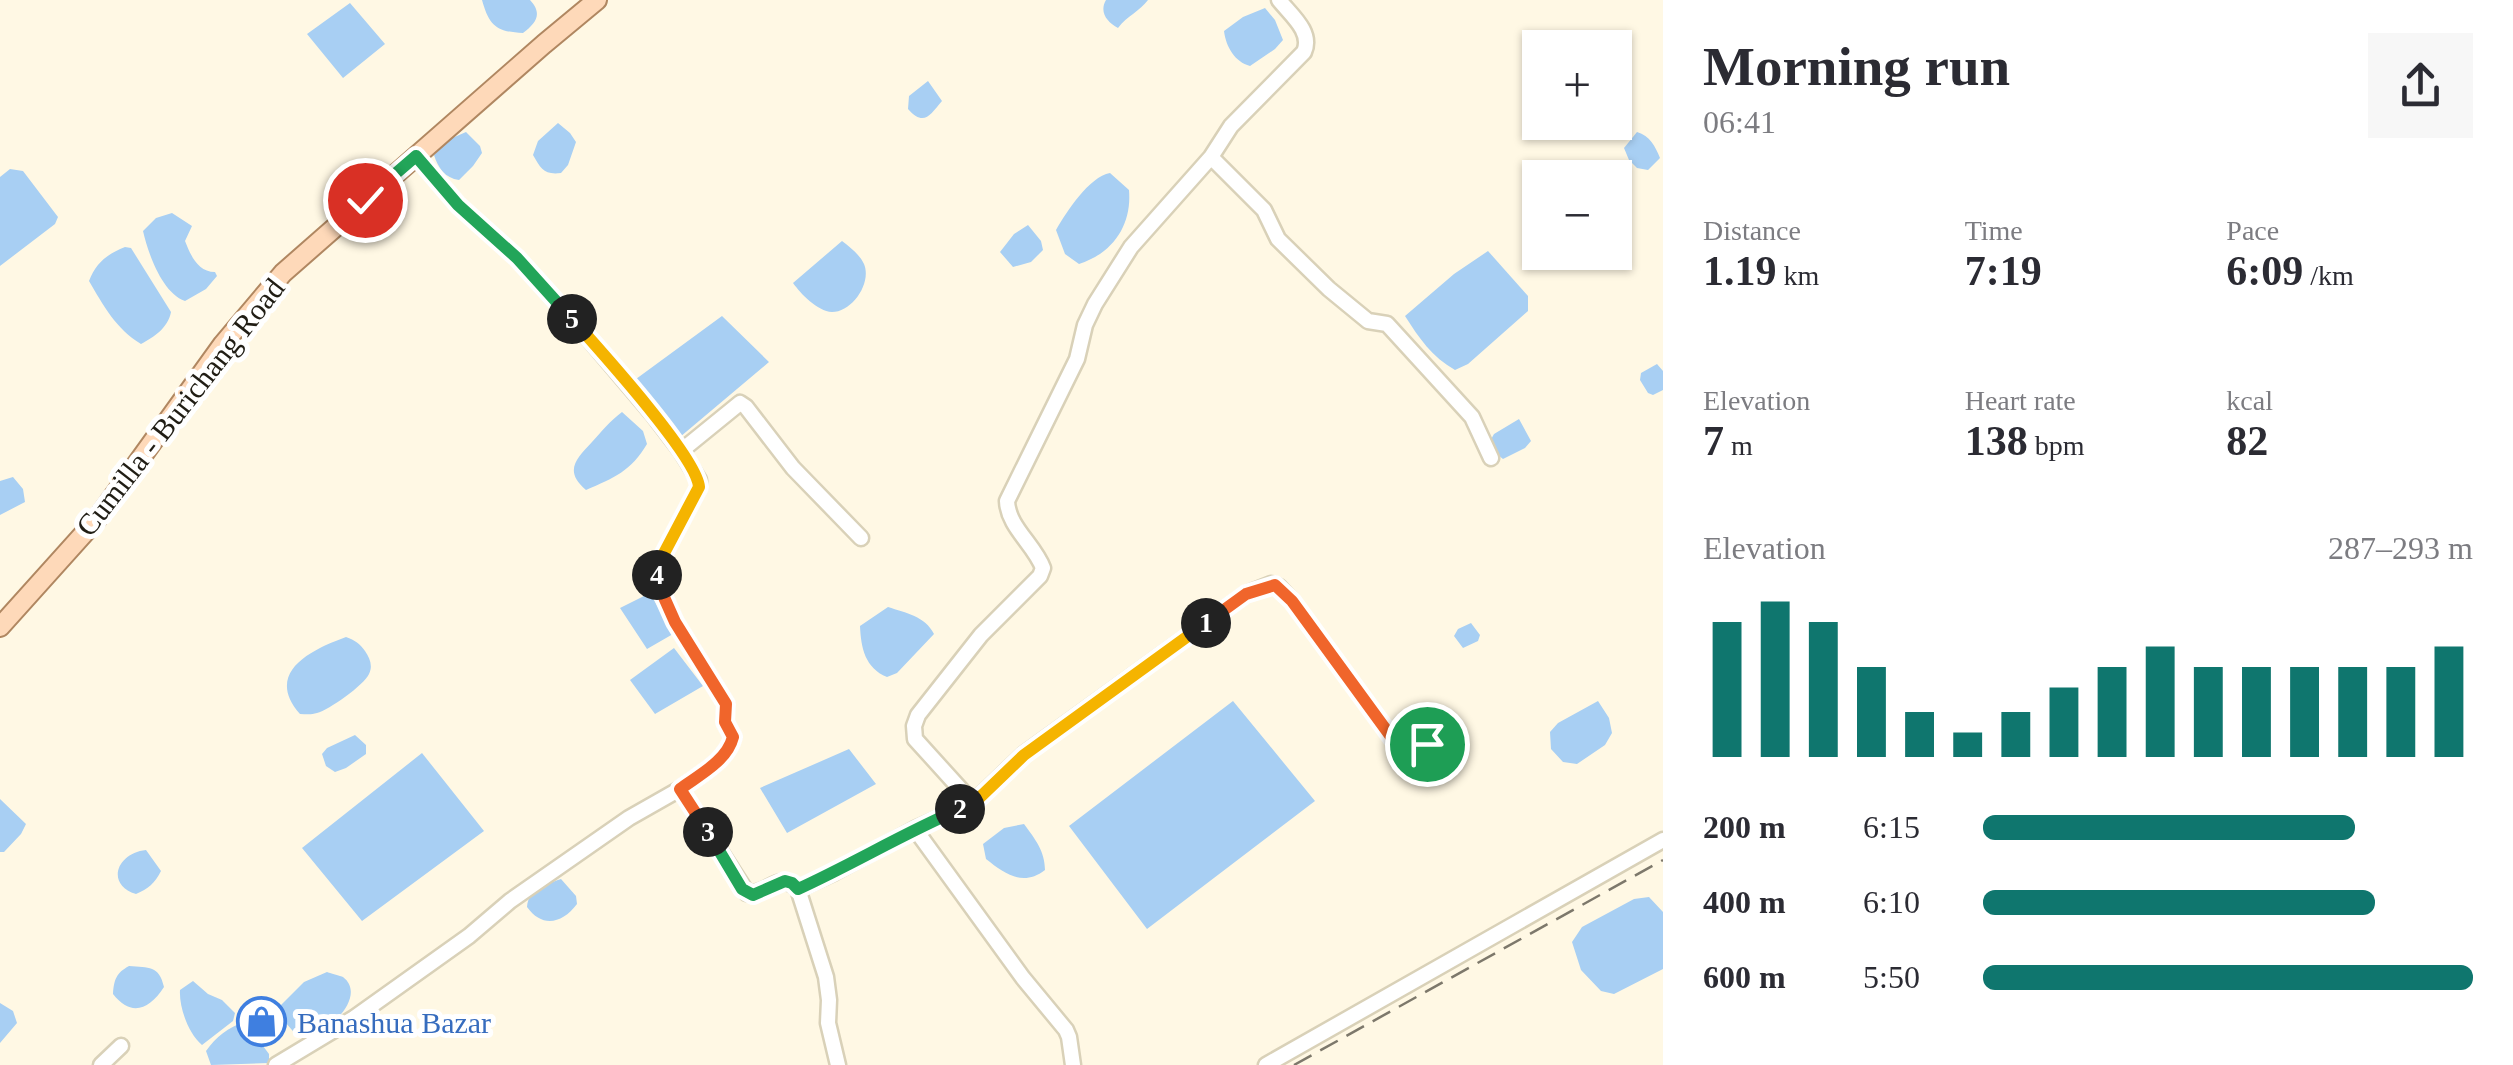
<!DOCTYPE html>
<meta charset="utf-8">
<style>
:root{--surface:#fff;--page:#f7f7f7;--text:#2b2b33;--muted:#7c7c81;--accent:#0f766e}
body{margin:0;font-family:"Times New Roman",serif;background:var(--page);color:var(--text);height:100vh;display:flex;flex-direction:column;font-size:38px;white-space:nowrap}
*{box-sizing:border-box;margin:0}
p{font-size:32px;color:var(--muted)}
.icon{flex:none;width:55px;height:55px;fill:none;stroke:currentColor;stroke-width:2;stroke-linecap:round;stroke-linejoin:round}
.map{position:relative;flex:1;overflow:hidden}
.details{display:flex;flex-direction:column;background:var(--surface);width:850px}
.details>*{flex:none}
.tools{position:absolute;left:1522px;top:30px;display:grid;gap:20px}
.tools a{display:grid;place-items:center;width:110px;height:110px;border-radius:0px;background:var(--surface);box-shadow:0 2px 8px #0004;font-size:50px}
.pin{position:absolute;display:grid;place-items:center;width:85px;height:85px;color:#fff;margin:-42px;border:5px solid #fff;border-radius:50%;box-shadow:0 2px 10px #0007}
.km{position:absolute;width:50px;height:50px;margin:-25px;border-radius:50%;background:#222;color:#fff;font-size:28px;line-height:50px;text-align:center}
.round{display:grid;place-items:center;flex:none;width:105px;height:105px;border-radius:0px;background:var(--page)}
.headline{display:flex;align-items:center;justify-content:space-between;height:170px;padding:0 40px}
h1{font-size:55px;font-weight:700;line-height:75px}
.stats{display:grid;grid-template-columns:repeat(3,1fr);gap:15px;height:170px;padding:10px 40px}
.stats div{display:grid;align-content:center}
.stats b{font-size:42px;font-weight:700}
.stats small{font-size:28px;font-weight:400}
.stats p{font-size:28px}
.chart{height:280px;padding:20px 40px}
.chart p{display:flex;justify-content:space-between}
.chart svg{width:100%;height:180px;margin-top:10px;stroke:var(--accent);stroke-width:6}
ul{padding:0 40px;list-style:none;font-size:32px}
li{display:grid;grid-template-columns:160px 120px 1fr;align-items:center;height:75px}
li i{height:25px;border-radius:12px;background:var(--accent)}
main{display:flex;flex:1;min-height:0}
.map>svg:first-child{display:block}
.water{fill:#a8cff3}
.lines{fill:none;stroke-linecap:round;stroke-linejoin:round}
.minor-casing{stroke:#d9d1b8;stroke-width:19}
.major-casing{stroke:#b08761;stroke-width:22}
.minor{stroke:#fff;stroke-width:14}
.major{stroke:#fed9b9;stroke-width:18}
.rail{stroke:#7d786b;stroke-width:2.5;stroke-dasharray:20 10;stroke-linecap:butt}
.split-1-casing{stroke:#fff;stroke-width:20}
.split-2-casing{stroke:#fff;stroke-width:20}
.split-3-casing{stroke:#fff;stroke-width:20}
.split-4-casing{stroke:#fff;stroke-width:20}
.split-5-casing{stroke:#fff;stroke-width:20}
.split-6-casing{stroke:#fff;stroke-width:20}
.split-1{stroke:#f0652b;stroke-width:12}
.split-2{stroke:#f5b400;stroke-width:12}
.split-3{stroke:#22a559;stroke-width:12}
.split-4{stroke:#f0652b;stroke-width:12}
.split-5{stroke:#f5b400;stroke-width:12}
.split-6{stroke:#22a559;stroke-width:12}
.labels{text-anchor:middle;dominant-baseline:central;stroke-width:10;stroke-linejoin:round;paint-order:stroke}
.street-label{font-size:30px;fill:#201d14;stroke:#fff}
.shop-label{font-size:30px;fill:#366cbe;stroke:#fff;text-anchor:start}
</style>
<main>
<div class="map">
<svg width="1663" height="1065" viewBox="0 0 1663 1065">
<rect width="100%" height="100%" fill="#fff8e4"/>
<!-- water -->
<path class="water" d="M482,0H530C543,14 536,23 523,33C496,32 489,25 482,0Z
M1106,0H1148C1140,11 1127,16 1118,28C1107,22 1099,12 1106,0Z
M350,3L385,44L343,78L307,34Z
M1265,8L1275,20L1283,40L1275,49L1250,66C1235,62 1226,47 1224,31L1243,17Z
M928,81L942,101C930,115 924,127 908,109L909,96Z
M558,123L570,133L576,142L568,165L561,173C544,175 541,169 533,155L538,141Z
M466,132L480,146L482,153L473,166L459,180C445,178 438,168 434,155L450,139Z
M1637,132C1650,136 1655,146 1660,158L1648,170L1637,168L1629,160L1624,148Z
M10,169L23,171L58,217L55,224L0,266V177Z
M1110,173L1129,190C1132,225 1113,253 1079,264L1065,254L1056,230C1067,211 1089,177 1110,173Z
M172,213L192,226L185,241C191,256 198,272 215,272L217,276L206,289L185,301C162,293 148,253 143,231L156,218Z
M1028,225L1041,241L1043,250L1031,262L1013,267L1000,252L1014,234Z
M842,241C850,247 860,255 864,264C872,283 852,312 832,312C817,311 801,294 793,283Z
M125,247L131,248L171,312C168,328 154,337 141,344C116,329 103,305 89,281C96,263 107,254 125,247Z
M1488,251L1528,296V311L1468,364L1455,370C1432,357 1419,338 1405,316L1454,274Z
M722,316L769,362L680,437L636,379Z
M1657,364L1663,371V390L1653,395L1648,393L1640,380L1641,373Z
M622,412L643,431L647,444C631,471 614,478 586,490C563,471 577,458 592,442C602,431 610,421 622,412Z
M1519,419L1531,441L1525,448L1503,459L1493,451L1489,443L1494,434Z
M13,477L23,489L25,502L0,515V481Z
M650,593L673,634L647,649L620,608Z
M888,607C906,613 925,616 934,634L897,673L887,677C865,668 861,648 860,626Z
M1471,623L1480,635L1478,641L1463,648L1454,636L1458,629Z
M346,637C355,640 360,644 365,651C370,658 373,666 369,674C364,685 329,710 317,713C311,715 306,714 300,714C264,673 310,650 346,637Z
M674,648L703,686L655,714L630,680Z
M1233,701L1315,801L1147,929L1069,826Z
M1598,701L1609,718L1612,733L1605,745L1577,764L1563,762L1551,749L1550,732L1558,723Z
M355,735L366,745V754L346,768L335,772L326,766L322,754L327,748Z
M849,749L876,784L787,833L760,788Z
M422,753L484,831L362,921L302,848Z
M0,799L26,824L21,834L4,852H0Z
M1024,824C1035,839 1045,851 1045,870C1023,887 1005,874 986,859L983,844L1004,828Z
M146,850L161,871C155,883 148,889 136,894C105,884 117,853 146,850Z
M561,879L576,896L577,904C562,924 542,928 527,907C529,888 544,885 561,879Z
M1649,897L1663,912V969L1614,994L1601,991L1581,970L1572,942L1582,927L1634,899Z
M129,966C149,968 159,965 164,987C149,1010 131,1017 113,994C114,980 116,973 129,966Z
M327,972C329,973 341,976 343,977C369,997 324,1039 299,1038L285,1022L279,1007L304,982Z
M193,981L208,994L222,1000L235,1013L233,1021L202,1045C188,1033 179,1007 180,990Z
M0,1003L13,1011L17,1023L0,1043Z
M245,1022L269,1054V1063L211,1065L206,1051C216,1037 228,1027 245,1022Z"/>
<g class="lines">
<defs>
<path id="minor" d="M416,156L458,205L517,258L591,341L652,413L681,451L699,480V487L661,559L657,574L659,586L675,622L726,704L725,722L733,737C727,761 699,775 680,789
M1211,157L1264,210L1278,239L1329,289L1368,321L1387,324L1472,417L1491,458
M681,451L740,403L746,407L793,468L861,538
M973,803L915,739L914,726L918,715L981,635L1040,576L1043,568C1034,544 1008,527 1007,501L1077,359L1085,325L1095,304L1131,247L1211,157L1231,126L1304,52C1313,32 1291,15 1279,0
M915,829L1023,978L1066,1030L1069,1037L1073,1065
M798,889L835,872L915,829L973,803L1023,755L1246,594L1271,584L1279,587L1292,601L1392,738L1398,742L1427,744
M101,1065L121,1046
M276,1065L354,1018L469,936L510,901L629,818L680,789L747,893C768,896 778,870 798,889L826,977L829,1000L828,1023L838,1065
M1266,1065L1663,840"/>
<path id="major" d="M0,627L97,519L223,344L283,273L544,44L597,0"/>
</defs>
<!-- minor casing -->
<use href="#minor" class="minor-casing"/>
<!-- major casing -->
<use href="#major" class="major-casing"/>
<!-- minor -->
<use href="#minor" class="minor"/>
<!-- major -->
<use href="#major" class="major"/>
<!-- rail -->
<path class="rail" d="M1294,1065L1663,860"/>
</g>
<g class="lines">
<defs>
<path id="split-1" d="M1206,623L1246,594L1275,585L1292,601L1392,738L1398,742L1427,744"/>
<path id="split-2" d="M960,809L973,804L1024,755L1206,623"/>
<path id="split-3" d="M708,832L742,889L753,895L785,881L792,883L798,889C853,864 904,833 960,809"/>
<path id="split-4" d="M657,575L659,586L675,622L726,704L725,722L733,737C727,761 699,775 680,789L708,832"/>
<path id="split-5" d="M572,319C597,347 697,457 699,487L661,559L657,575"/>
<path id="split-6" d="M365,200L416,156L458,205L517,258L572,319"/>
</defs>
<!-- split-1 casing -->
<use href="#split-1" class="split-1-casing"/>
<!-- split-2 casing -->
<use href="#split-2" class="split-2-casing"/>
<!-- split-3 casing -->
<use href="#split-3" class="split-3-casing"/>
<!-- split-4 casing -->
<use href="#split-4" class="split-4-casing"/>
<!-- split-5 casing -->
<use href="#split-5" class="split-5-casing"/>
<!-- split-6 casing -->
<use href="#split-6" class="split-6-casing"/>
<!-- split-1 -->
<use href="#split-1" class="split-1"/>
<!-- split-2 -->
<use href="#split-2" class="split-2"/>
<!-- split-3 -->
<use href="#split-3" class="split-3"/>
<!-- split-4 -->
<use href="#split-4" class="split-4"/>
<!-- split-5 -->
<use href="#split-5" class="split-5"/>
<!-- split-6 -->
<use href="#split-6" class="split-6"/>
</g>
<!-- icons -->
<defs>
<symbol id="shop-ring" viewBox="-11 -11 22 22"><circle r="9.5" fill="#fff" stroke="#3f7fe0" stroke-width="1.5"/><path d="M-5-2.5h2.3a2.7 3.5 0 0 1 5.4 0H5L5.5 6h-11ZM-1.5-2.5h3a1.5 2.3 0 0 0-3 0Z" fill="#3f7fe0"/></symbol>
</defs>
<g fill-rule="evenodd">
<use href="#shop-ring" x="234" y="994" width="55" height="55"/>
</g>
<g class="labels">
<!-- street labels -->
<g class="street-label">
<text transform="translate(180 407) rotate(-52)">Cumilla - Burichang Road</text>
</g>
<!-- shop labels -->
<g class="shop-label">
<text x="297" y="1022">Banashua Bazar</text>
</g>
</g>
</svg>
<div class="tools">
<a>+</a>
<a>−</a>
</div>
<div class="pin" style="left:1427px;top:744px;background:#1e9e55"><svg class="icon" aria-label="arrive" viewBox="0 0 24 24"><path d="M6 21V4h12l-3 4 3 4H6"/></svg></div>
<div class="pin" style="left:365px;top:200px;background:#d93025"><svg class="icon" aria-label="check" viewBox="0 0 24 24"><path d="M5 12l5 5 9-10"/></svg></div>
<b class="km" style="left:1206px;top:623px">1</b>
<b class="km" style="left:960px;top:809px">2</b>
<b class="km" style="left:708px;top:832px">3</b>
<b class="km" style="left:657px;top:575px">4</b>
<b class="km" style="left:572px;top:319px">5</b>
</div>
<section class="details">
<div class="headline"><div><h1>Morning run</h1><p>06:41</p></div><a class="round"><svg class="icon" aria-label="share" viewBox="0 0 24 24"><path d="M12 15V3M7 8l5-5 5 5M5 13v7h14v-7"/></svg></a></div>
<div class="stats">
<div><p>Distance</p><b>1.19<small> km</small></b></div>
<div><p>Time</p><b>7:19</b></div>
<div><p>Pace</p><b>6:09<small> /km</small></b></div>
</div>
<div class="stats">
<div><p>Elevation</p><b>7<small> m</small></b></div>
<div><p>Heart rate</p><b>138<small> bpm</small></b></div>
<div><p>kcal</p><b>82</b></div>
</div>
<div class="chart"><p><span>Elevation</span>287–293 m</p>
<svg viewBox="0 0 160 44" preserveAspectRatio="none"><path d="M5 44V11M15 44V6M25 44V11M35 44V22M45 44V33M55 44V38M65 44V33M75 44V27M85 44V22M95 44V17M105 44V22M115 44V22M125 44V22M135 44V22M145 44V22M155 44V17"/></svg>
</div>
<ul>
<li><b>200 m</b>6:15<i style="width:76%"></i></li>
<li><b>400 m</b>6:10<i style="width:80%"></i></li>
<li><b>600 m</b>5:50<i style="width:100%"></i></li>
</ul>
</section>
</main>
